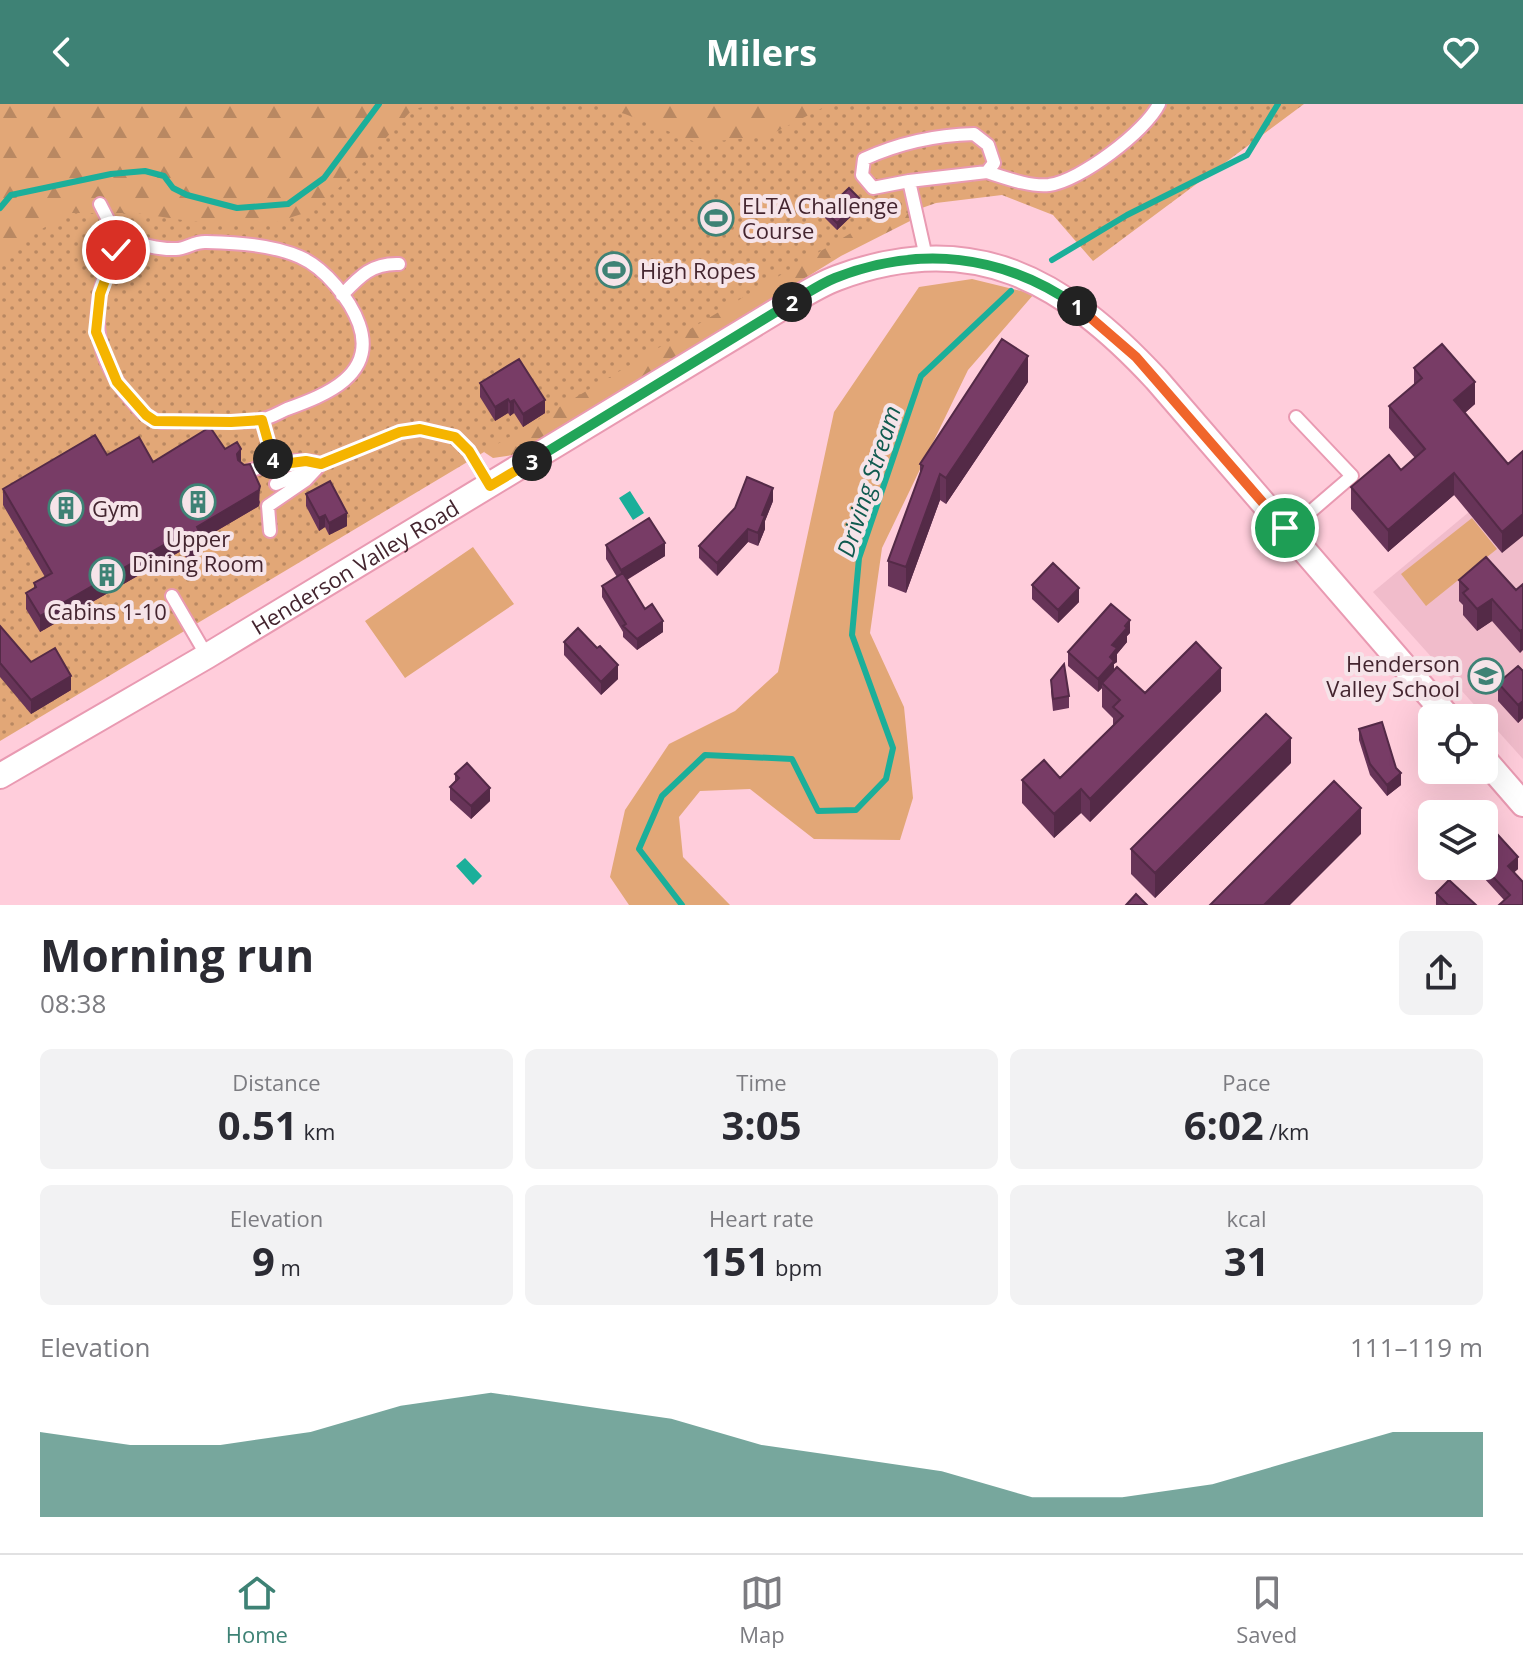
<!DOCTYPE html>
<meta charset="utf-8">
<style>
:root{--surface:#fff;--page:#f2f2f3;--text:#2b2b33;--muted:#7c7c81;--line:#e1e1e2;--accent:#3e8275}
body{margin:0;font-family:"Open Sans",sans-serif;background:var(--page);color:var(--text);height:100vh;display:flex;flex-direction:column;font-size:30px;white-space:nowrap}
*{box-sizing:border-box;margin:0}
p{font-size:26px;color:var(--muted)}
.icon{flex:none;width:44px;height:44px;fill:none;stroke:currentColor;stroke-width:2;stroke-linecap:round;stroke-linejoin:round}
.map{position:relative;height:801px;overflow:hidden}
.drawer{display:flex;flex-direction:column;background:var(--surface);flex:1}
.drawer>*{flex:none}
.tools{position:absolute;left:1418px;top:600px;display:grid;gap:16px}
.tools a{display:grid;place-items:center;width:80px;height:80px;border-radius:12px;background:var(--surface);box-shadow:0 8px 32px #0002;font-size:40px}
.pin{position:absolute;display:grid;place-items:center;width:68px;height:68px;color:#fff;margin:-34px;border:4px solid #fff;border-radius:50%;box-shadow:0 2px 8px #0007}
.km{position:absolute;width:40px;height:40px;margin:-20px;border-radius:50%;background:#222;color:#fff;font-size:22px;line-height:40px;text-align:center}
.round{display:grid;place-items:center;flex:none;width:84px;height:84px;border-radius:12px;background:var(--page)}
.headline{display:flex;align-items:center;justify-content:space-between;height:136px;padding:0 40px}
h1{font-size:44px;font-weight:700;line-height:60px}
.stats{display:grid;grid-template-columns:repeat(3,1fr);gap:12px;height:136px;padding:8px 40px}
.stats div{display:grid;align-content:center;border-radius:12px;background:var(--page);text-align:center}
.stats b{font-size:40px;font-weight:700}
.stats small{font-size:22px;font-weight:400}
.stats p{font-size:22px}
.chart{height:224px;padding:16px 40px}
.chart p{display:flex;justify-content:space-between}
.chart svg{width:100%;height:144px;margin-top:8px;fill:var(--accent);opacity:.7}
header{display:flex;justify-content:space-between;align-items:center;height:104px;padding:0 40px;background:var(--accent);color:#fff;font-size:36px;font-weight:700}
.menu{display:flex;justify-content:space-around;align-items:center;height:112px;border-top:2px solid var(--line);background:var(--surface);font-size:22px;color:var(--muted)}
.menu a{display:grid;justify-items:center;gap:4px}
.menu .current{color:var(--accent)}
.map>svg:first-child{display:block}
.built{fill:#f1bccb}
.grass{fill:#e2a777}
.forest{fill:url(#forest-firs)}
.park{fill:url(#park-dots)}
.water{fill:#1baf9a}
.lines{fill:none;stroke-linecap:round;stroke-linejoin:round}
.stream{stroke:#1baf9a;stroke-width:6}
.lane-casing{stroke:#e99ab2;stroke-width:16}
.street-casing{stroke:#e99ab2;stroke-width:28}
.lane{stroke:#fff;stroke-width:12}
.street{stroke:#fff;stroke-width:24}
.wall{fill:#673458}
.shaded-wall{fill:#542a47}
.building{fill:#783c66;stroke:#542a47;stroke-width:2}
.split-1-casing{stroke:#fff;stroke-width:16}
.split-2-casing{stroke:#fff;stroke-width:16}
.split-3-casing{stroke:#fff;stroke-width:16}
.split-4-casing{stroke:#fff;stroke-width:16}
.split-5-casing{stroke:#fff;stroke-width:16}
.split-1{stroke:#f0652b;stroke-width:10}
.split-2{stroke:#22a559;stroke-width:10}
.split-3{stroke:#22a559;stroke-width:10}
.split-4{stroke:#f5b400;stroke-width:10}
.split-5{stroke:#f5b400;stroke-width:10}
.labels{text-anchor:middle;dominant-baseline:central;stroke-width:8;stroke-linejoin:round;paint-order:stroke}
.poi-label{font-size:22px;fill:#44252f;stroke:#f6e4e9;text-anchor:start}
.street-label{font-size:22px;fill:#44252f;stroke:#f6e4e9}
.water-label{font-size:24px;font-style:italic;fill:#105a4f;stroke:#f6e4e9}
</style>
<header><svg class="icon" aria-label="back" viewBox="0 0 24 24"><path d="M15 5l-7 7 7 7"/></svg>Milers<svg class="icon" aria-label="heart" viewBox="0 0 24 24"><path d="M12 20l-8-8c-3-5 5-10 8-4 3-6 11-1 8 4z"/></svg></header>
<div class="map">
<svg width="1523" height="801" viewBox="0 0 1523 801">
<defs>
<pattern id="forest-firs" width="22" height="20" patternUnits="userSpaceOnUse" patternTransform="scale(2)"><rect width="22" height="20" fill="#e2a777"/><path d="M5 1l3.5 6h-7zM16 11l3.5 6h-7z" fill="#b98862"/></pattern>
<pattern id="park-dots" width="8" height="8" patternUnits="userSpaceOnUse" patternTransform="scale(2)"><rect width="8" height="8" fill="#e2a777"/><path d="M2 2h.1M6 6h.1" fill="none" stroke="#b98862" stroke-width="1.8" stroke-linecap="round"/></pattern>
</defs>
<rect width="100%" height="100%" fill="#ffcddb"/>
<!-- built -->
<path class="built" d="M1523,363V655L1373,488Z"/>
<!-- grass -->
<path class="grass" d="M972,175L1034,190L968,266L882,444L870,529L904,603L913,694L900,736L814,735L750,685L700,687L679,713L683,753L730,801H629L610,773L625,706L669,640L735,607L778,568L834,308L919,183Z
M1472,414L1497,445L1426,502L1401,470Z
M473,443L514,500L405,574L365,517Z"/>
<!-- forest -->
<path class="forest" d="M0,0H929L0,287Z
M908,104L912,116L841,152L520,350L493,354L484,348L582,232Z"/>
<!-- park -->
<path class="park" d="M440,0H590L625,10L698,39L768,32L830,0H1304L1093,157L1053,111L1002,91L936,99L851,129L0,637V164L20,138L69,109H136L189,117L261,123L314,106L343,80L413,5Z"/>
<!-- water -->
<path class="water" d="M630,387L644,409L633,416L619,394Z
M465,754L482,772L473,781L456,762Z"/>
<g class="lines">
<!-- stream -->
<path class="stream" d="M0,104L11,91L111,70L145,67L164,72L173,84L187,91L237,104L288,100L324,74L379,0
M1052,156L1127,111L1247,51L1278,0
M682,801L639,745L662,692L705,651L792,655L818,707L856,706L886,675L893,644L852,531L859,454L921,272L1011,187"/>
<defs>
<path id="lane" d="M987,68C1006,74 1030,83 1049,81C1080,77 1146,27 1159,0
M909,77L987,68L994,59L988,41L974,30C935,31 899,39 864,55L862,71L873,84L909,77L926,153
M100,100L118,135
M123,134C140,140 158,146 176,145C186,145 193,138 205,138C235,139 271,140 300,153C325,164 350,195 359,220C377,271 326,291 287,305C278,309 269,315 259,316C227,321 194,315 162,318C145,315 135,301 125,288C97,253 91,213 105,171C110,159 115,150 117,137Z
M342,191C360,172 372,159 399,160
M262,316L275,361
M246,368C267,360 301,352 321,360
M276,380L308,367
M270,427L268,402L306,376L321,360L400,328L420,325L455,333L469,347L490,382
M1288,427L1352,372L1296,313
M172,492L207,552"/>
<g id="street">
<path d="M1484,655L1523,700"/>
<path id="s1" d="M0,672L207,552L783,203C800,193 818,181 837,174C972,123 1064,176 1156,275L1449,614"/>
</g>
</defs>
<!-- lane casing -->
<use href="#lane" class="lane-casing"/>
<!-- street casing -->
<use href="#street" class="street-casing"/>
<!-- lane -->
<use href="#lane" class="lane"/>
<!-- street -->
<use href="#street" class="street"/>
</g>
<!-- wall -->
<path class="wall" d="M861,103L837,126L825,114V107Z
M1414,264L1475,300L1465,309L1508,360L1502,449L1454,391L1388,448L1351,405V383L1401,366L1415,354L1389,324V302L1414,281Z
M1028,278L946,400L940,396L906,489L888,482V457L920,370V360Z
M480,279L545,309L523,323L514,309L510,312L508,309L495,317L480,293Z
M225,345L241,358L260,398L259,402L201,436V447L188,456L181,447L40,528L26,505V489L34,485V479L45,473L3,401V385L107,351L153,358Z
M306,390L347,422L329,431L325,423L319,427L306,402Z
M773,397L765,417V425L758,442L748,438L717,472L699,454V442Z
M606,441L665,452L627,476L645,505L663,528L637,546L623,533V528L602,493V482L617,473L606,455Z
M1459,476L1516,486L1523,480L1520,549L1492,517L1477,527L1463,511V501L1459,497Z
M1032,481L1079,498L1058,519L1032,495Z
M0,522L31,558L71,586L31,610L0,573Z
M1130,529L1127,532V538L1117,550V558L1114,560V566L1145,589L1221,587L1090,718L1081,709L1054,734L1022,699V676L1060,674L1113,621V614L1102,603V584L1098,588L1068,562V548Z
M564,538L618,575L601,591L564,551Z
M1523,567V614L1518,619L1498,597V579Z
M1051,576L1069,592V604L1053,607L1051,587Z
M1359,625L1401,681L1387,692L1370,671L1359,636Z
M1291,659L1155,794L1131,770V745Z
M455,670L490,697L471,715L450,696V683L455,677Z
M1473,762L1518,765L1514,768L1523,778L1504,796Z
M1436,789L1476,801H1436Z"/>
<!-- shaded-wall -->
<path class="shaded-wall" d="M861,96V103L837,126V119Z
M1028,252V278L946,400V374Z
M1475,278V300L1454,318V296Z
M508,295V309L495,317V303Z
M514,296V309L510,312V298Z
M545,296V309L523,323V310Z
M241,345V361L237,366V350Z
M1454,369V391L1388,448V426Z
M940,370V396L906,489V463Z
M260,382L259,402L201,436V447L188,456V440L197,423Z
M773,384V397L765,417V425L758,442V429L762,411Z
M347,409V422L329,431V419Z
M1523,410V432L1502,449V428Z
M325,411V423L319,427V414Z
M748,425V438L717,472V459Z
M181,431V447L40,528V512Z
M665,439V452L621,479V466Z
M1079,484V498L1058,519V506Z
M1492,495V517L1477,527V505Z
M1130,516V529L1127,532V538L1117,550V558L1114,560V570L1102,579V584L1098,588V575L1110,553L1112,541Z
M663,517V528L637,546V535Z
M1523,525V546L1520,549V527Z
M618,561V575L601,591V578Z
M1221,564V587L1090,718V695Z
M71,572V586L31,610V596Z
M1523,597V614L1518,619V601Z
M1291,634V659L1155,794V769Z
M1401,669V681L1387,692V681Z
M490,684V697L471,715V702Z
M1081,685V709L1054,734V710Z
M1361,704V730L1290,801H1264Z
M1518,753V765L1508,774V762Z"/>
<!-- building -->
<path class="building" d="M849,84L861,96L837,119L825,107Z
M1002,235L1028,252L946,374L940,370L906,463L888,457L923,362L920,360Z
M1442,240L1475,278L1454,296L1508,360L1523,347V410L1502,428L1454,369L1388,426L1351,383L1389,351L1401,366L1425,345L1389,302L1422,274L1414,264Z
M519,255L545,296L523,310L514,296L510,298L508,295L495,303L480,279Z
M210,323L225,345L237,338L241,345L237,350L238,356L244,361L250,360L260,382L259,386L197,423L201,431L188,440L181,431L40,512L26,489L36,483L34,479L52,469L3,385L95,331L107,351L139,333L153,358Z
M747,373L773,384L762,411L765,412L758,429L748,425L717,459L699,442L735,404Z
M330,377L347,409L329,419L325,411L319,414L306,390Z
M649,414L665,439L621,466L606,441Z
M1486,453L1516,486L1523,480V525L1520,527L1492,495L1477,505L1463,489L1468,485L1459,476Z
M1053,459L1079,484L1058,506L1032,481Z
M623,469L645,505L652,500L663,517L637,535L623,522L626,520L602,482Z
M1111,500L1130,516L1125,522L1127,524L1112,541L1117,544L1110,553L1114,557L1098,575L1068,548Z
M0,522L31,558L55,544L71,572L31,596L0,559Z
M578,524L597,544L600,542L618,561L601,578L564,538Z
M1196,538L1221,564L1090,695L1081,685L1054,710L1022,676L1044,656L1060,674L1123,612L1113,603L1120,596L1102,579L1117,563L1145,589Z
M1064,560L1069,592L1053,595L1051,576Z
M1518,562L1523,567V597L1518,601L1498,579Z
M1266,610L1291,634L1155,769L1131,745Z
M1382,618L1396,664L1401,669L1387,681L1370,660L1359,625Z
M467,659L490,684L471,702L450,683L459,674L455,670Z
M1334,677L1361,704L1264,801H1210Z
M1498,731L1518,753L1508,762L1523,778V801H1499L1510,791L1483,762H1484V743Z
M1449,776L1476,801H1448L1436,789Z
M1136,790L1147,801H1126Z"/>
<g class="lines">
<defs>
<path id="split-1" d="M1077,202L1136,253L1285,424"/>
<path id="split-2" d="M792,198C806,190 820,180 835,174C919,141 1003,150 1077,202"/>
<path id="split-3" d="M532,357L792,198"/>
<path id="split-4" d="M273,355L275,361L306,357L321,360L400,328L420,325L455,333L469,347L490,382L532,357"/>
<path id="split-5" d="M116,146L100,190L96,228L117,278L146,311L155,317L231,318L262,316L273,355"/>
</defs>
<!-- split-1 casing -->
<use href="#split-1" class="split-1-casing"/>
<!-- split-2 casing -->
<use href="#split-2" class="split-2-casing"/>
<!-- split-3 casing -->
<use href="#split-3" class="split-3-casing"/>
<!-- split-4 casing -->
<use href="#split-4" class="split-4-casing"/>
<!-- split-5 casing -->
<use href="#split-5" class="split-5-casing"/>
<!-- split-1 -->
<use href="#split-1" class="split-1"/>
<!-- split-2 -->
<use href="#split-2" class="split-2"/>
<!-- split-3 -->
<use href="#split-3" class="split-3"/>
<!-- split-4 -->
<use href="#split-4" class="split-4"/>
<!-- split-5 -->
<use href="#split-5" class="split-5"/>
</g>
<!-- icons -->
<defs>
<symbol id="stadium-ring" viewBox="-11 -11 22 22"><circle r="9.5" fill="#f6e4e9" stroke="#3e8275" stroke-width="1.5"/><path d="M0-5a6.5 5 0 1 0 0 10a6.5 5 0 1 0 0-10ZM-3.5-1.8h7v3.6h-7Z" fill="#3e8275"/></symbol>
<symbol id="building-ring" viewBox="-11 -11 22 22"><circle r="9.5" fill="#f6e4e9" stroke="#3e8275" stroke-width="1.5"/><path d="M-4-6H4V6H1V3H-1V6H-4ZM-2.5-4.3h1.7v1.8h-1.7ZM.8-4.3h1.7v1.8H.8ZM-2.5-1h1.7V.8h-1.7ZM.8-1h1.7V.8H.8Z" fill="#3e8275"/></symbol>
<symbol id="school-ring" viewBox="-11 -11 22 22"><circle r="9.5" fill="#f6e4e9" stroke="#3e8275" stroke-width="1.5"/><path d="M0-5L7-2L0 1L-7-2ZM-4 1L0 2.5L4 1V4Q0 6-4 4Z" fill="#3e8275"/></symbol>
</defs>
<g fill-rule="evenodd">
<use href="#stadium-ring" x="696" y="94" width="40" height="40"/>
<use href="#stadium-ring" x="594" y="146" width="40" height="40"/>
<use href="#building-ring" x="178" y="378" width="40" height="40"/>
<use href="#building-ring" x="46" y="384" width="40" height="40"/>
<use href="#building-ring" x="87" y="451" width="40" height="40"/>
<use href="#school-ring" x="1466" y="552" width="40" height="40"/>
</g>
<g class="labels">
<!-- poi labels -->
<g class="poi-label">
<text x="742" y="101">ELTA Challenge<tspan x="742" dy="25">Course</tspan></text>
<text x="640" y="166">High Ropes</text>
<text x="92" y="404">Gym</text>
<text x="198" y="434" text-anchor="middle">Upper<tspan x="198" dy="25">Dining Room</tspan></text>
<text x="107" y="507" text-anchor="middle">Cabins 1-10</text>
<text x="1460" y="559" text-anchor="end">Henderson<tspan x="1460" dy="25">Valley School</tspan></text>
</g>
<!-- street labels -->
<g class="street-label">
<text stroke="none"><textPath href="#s1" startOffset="412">Henderson Valley Road</textPath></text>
</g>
<!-- water labels -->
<g class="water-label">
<text transform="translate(868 377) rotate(-72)">Driving Stream</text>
</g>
</g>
</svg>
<div class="tools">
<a><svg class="icon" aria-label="locate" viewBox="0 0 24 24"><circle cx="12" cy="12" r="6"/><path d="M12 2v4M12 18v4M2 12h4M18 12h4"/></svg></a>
<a><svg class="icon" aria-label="layers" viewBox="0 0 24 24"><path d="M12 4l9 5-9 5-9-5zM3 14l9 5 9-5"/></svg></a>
</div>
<div class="pin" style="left:1285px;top:424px;background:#1e9e55"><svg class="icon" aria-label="arrive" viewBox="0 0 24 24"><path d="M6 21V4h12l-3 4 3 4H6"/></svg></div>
<div class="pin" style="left:116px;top:146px;background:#d93025"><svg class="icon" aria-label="check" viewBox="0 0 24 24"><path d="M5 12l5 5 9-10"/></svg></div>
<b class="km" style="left:1077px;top:202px">1</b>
<b class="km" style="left:792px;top:198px">2</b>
<b class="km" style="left:532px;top:357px">3</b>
<b class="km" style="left:273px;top:355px">4</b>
</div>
<section class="drawer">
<div class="headline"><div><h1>Morning run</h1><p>08:38</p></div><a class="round"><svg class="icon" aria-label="share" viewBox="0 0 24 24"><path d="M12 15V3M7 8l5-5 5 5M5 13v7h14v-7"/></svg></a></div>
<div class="stats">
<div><p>Distance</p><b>0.51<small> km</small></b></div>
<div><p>Time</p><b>3:05</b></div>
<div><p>Pace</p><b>6:02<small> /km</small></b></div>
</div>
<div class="stats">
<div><p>Elevation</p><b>9<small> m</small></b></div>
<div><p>Heart rate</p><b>151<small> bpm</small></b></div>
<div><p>kcal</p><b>31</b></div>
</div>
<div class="chart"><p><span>Elevation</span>111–119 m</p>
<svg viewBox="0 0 160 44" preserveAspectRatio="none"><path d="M0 44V18L10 22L20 22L30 18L40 10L50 6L60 10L70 14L80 22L90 26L100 30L110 38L120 38L130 34L140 26L150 18L160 18V44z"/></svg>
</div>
</section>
<nav class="menu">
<a class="current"><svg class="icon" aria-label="home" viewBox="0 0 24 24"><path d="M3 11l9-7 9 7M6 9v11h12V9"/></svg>Home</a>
<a><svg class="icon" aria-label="map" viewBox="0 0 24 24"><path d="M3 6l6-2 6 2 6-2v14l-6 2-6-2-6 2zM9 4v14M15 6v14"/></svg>Map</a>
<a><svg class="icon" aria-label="saved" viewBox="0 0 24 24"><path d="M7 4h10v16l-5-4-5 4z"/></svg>Saved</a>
</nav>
